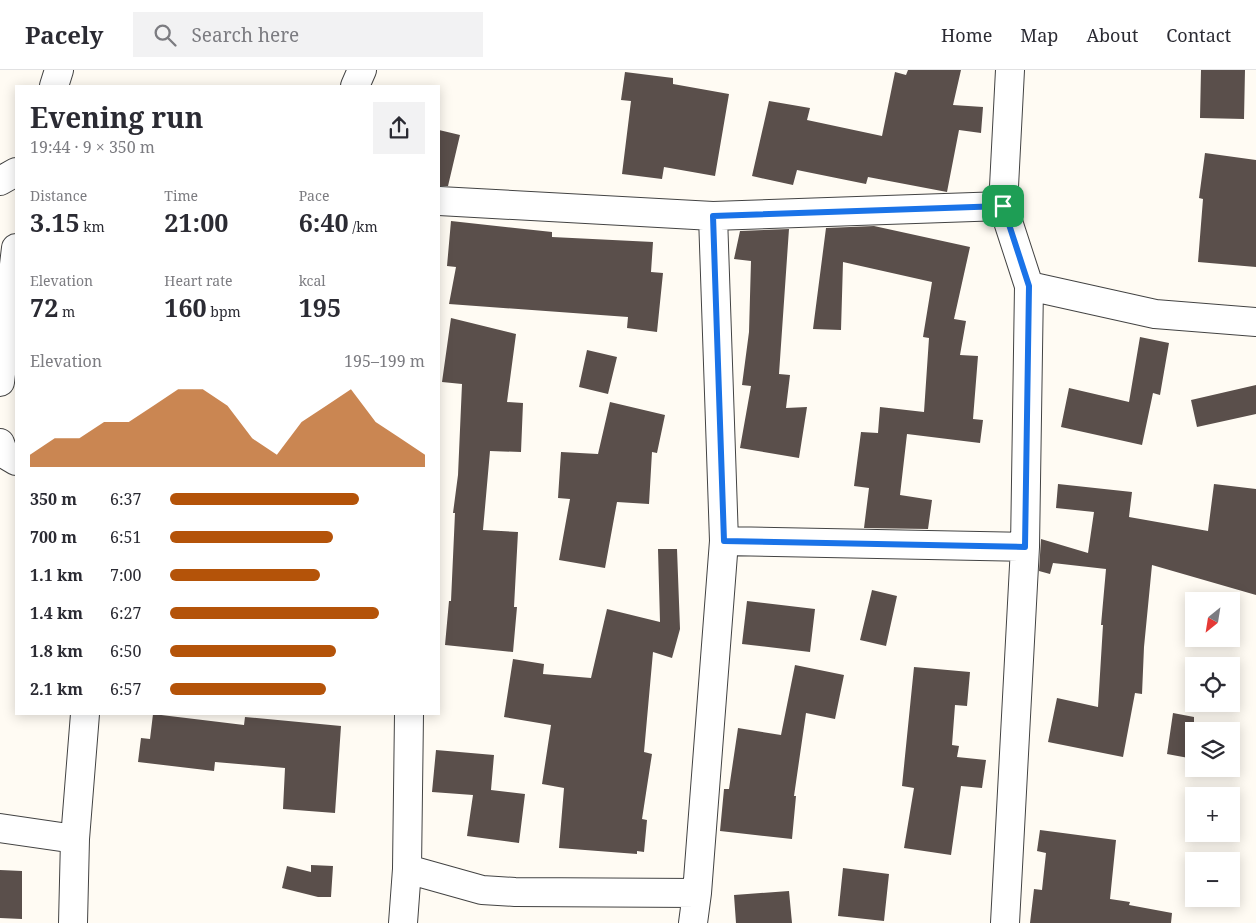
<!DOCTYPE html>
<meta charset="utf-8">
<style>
:root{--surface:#fff;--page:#f2f2f3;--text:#2b2b33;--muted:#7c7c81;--line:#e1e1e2;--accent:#b45309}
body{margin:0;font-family:"Noto Serif",serif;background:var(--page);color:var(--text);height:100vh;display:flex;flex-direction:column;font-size:19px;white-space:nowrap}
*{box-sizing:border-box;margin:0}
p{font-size:16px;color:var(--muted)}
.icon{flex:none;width:28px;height:28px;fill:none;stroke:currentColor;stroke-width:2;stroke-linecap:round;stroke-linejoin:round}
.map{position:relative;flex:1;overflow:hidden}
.side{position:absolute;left:15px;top:15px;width:425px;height:630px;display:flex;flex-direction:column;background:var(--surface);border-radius:0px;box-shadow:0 2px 12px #0003}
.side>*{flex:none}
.needle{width:32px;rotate:210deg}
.tools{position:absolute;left:1185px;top:522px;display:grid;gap:10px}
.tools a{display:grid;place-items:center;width:55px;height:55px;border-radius:0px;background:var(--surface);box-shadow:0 2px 12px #0003;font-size:25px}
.pin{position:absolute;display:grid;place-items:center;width:42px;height:42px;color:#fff;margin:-21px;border-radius:10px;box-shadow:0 2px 8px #0006}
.round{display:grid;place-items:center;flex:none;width:52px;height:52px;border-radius:0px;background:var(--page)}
.overview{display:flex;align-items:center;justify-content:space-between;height:85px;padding:0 15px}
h1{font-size:28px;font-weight:700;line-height:38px}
.metrics{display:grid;grid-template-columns:repeat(3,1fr);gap:8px;height:85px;padding:5px 15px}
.metrics div{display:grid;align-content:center}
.metrics b{font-size:25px;font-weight:700}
.metrics small{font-size:14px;font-weight:400}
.metrics p{font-size:14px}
.chart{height:140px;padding:10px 15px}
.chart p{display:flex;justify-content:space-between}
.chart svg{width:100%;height:90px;margin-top:5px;fill:var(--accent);opacity:.7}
ul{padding:0 15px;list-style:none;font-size:16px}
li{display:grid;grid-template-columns:80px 60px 1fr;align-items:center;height:38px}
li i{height:12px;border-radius:6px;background:var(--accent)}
header{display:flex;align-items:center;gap:30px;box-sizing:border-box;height:70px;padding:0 25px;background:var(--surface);border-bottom:1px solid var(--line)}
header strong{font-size:24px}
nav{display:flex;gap:28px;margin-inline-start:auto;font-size:18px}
.search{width:350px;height:45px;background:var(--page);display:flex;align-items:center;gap:12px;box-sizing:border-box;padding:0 18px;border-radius:0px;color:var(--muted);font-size:19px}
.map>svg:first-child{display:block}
.building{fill:#5a4f4b}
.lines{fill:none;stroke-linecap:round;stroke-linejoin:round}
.minor-casing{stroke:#434343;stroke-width:30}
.minor{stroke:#fff;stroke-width:28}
.route-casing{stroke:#fff;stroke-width:10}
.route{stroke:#1a73e8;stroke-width:6}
</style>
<header>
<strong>Pacely</strong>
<div class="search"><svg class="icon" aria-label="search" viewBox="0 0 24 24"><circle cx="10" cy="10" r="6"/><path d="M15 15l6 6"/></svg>Search here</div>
<nav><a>Home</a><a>Map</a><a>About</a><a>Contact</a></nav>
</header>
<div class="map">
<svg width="1256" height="853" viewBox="0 0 1256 853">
<rect width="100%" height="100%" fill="#fffbf3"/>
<!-- building -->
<path class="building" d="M908,0H961L953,35L983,37L981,63L959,60L947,122L868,107L866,114L797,100L793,115L752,106L769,31L810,38L807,50L882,66L895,2L906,5Z
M1201,0H1245L1244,49L1200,48Z
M625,2L673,8V14L729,24L715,106L664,97L662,109L622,104L631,31L621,30Z
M439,60L460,65L448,116H439Z
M1205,83L1256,90V197L1198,192L1203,129L1199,128Z
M451,151L552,162V167L653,172L651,202L663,203L657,262L627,258L628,247L449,234L456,197L447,196Z
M874,156L970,177L954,249L966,251L960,285L978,286L973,349L983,350L980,373L907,364L900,425L932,430L928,459L864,458L869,418L854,416L861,362L878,363L880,337L924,342L929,268L923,267L932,212L843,192L841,260L813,259L826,158Z
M789,159L779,304L790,305L786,338L807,337L799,388L740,378L751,316L742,315L749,262L751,191L734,189L740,161Z
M451,248L516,264L507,332L523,333L521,382L490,381L483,460L518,462L514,537H517L513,582L445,575L449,531H451L455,443H453L458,405L462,314L442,312Z
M1140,267L1169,273L1160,325L1153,323L1142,375L1061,357L1069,318L1129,332Z
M587,280L617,287L608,324L579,317Z
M1256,315V344L1197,357L1191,330Z
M610,332L665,345L657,383L652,382L649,434L617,432L605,498L559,490L570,429L558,428L561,382L598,384Z
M1058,414L1132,422L1129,447L1208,461L1214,414L1256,419V525L1152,495L1144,577L1142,624L1135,623L1123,687L1048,672L1057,628L1098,637L1103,555H1101L1106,499L1053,493L1050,504L1039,501L1041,469L1088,483L1094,442L1056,438Z
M658,479H677L680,559L672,588L653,582L644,682L652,684L642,749L647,750L644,782L637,781V784L559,778L564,718L542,714L551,655L504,647L513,589L544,594L543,604L591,608L607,539L660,552Z
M872,520L897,526L886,576L860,570Z
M747,531L815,539L810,582L742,574Z
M795,595L844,605L835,649L806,643L794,726H796L792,769L720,761L724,719H729L738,658L781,665Z
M914,597L970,602L967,636L955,635L952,675L959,676L957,687L986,690L982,718L961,716L951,785L904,778L914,718L902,716Z
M1173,643L1194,647V689L1167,684Z
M153,644L244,655L245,647L341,656L335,743L283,739L285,698L215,692L214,701L138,692L141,668L150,669Z
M436,680L494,685L491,720L525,724L519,773L467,766L473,725L432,722Z
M1040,760L1116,770L1110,829L1130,832L1129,835L1172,843L1171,853H1030L1034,819L1042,820L1046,783L1037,781Z
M311,795L333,796L331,827H318L282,818L287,796L311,802Z
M843,798L889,804L884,851L838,846Z
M0,800L22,801V849L0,848Z
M789,821L792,853H736L734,825Z"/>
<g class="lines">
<defs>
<path id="minor" d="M54,16L59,0
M355,16L362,0
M0,111L16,102
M439,131L713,146L1003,136
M1029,216L1155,244L1256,252
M0,312L16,178
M0,373L4,384L16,391
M724,471L1025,477
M0,758L75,769
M407,799L482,820L515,822L697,823
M73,853L75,769L85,644
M403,853L407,799L409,644
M693,853L697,823L724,471L713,146
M1005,853L1025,477L1029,216L1003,136L1010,0"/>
</defs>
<!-- minor casing -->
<use href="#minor" class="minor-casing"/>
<!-- minor -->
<use href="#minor" class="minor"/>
</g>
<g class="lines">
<defs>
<path id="route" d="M1003,136L1029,216L1025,477L724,471L713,146Z"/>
</defs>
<!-- route casing -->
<use href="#route" class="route-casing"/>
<!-- route -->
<use href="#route" class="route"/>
</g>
</svg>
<div class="tools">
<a><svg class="needle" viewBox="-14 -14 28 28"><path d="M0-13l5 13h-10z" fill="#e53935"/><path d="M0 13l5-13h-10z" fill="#7c7c81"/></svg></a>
<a><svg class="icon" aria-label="locate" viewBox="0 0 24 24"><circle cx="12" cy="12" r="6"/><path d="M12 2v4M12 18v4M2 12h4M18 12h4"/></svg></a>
<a><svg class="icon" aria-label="layers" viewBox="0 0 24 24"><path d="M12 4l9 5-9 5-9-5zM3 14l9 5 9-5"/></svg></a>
<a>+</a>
<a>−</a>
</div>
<div class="pin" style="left:1003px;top:136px;background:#1e9e55"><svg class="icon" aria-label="arrive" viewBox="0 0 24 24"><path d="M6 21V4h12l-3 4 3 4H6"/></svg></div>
<section class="side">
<div class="overview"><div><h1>Evening run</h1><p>19:44 · 9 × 350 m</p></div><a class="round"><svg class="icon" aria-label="share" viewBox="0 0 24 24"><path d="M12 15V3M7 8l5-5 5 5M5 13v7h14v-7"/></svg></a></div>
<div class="metrics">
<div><p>Distance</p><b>3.15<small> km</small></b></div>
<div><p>Time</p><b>21:00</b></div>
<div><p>Pace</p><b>6:40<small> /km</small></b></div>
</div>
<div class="metrics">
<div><p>Elevation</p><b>72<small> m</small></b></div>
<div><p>Heart rate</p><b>160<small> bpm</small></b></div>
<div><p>kcal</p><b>195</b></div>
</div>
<div class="chart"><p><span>Elevation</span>195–199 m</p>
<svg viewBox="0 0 160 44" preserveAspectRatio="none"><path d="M0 44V38L10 30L20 30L30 22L40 22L50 14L60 6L70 6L80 14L90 30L100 38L110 22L120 14L130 6L140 22L150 30L160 38V44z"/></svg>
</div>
<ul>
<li><b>350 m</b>6:37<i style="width:74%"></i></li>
<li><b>700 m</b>6:51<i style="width:64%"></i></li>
<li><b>1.1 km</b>7:00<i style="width:59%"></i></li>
<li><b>1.4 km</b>6:27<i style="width:82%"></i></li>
<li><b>1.8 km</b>6:50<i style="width:65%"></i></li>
<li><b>2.1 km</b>6:57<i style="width:61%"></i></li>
</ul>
</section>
</div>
